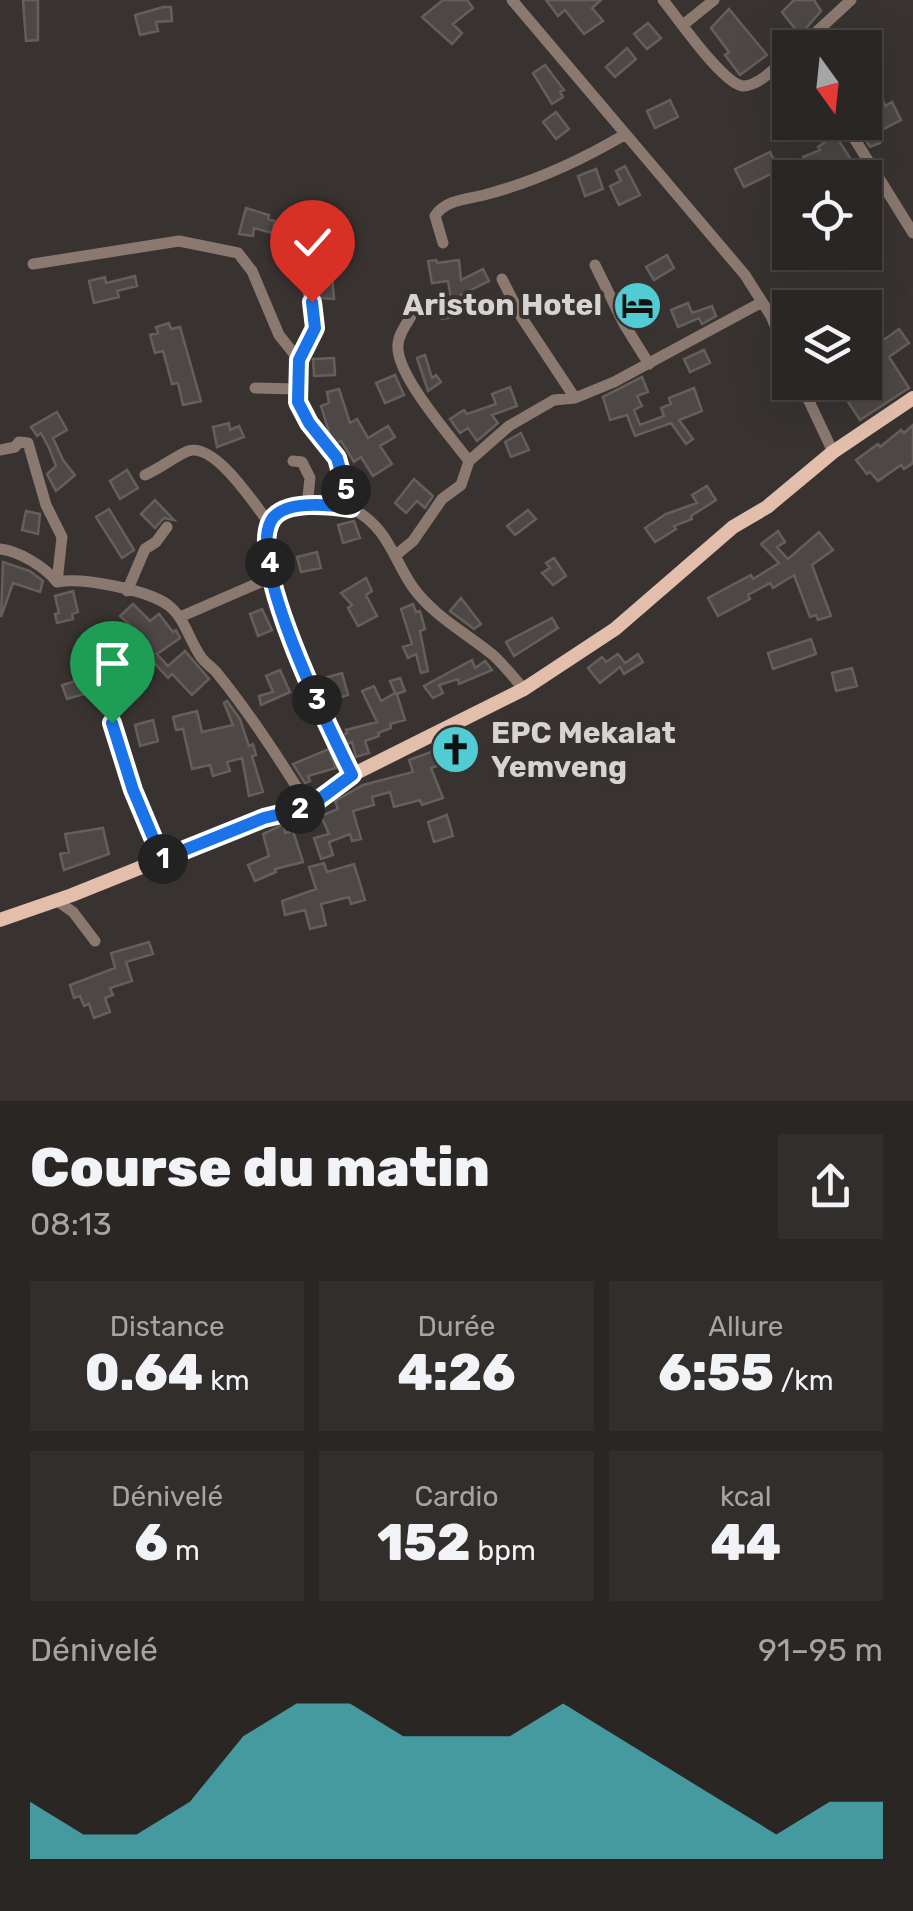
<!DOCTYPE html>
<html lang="fr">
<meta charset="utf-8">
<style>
:root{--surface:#2a2624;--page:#322e2c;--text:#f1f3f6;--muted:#a5a5a6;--line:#464341;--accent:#51ccd4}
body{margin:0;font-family:Rubik,sans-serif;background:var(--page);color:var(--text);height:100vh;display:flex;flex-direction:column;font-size:38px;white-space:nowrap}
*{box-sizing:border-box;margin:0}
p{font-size:32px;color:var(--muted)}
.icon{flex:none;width:55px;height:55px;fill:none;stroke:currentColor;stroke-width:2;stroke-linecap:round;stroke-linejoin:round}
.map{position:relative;height:1101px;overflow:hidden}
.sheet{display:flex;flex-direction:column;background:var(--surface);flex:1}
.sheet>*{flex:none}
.needle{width:65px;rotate:165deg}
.controls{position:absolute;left:772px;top:30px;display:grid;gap:20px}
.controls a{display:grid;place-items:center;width:110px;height:110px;border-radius:0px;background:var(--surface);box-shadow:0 10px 40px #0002,0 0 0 2px var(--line);font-size:50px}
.pin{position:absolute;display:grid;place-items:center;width:85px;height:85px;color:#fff;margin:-102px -42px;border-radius:50% 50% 50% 0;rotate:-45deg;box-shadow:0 0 10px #0007}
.pin .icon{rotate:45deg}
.km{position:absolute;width:50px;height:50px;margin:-25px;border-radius:50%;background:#222;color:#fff;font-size:28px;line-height:50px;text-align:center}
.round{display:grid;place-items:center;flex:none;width:105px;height:105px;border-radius:0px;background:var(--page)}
.headline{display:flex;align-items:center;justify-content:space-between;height:170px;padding:0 30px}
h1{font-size:55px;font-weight:800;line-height:75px}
.stats{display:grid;grid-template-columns:repeat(3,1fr);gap:15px;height:170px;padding:10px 30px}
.stats div{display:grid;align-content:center;border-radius:0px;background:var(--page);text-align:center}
.stats b{font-size:50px;font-weight:800}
.stats small{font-size:28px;font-weight:400}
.stats p{font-size:28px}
.chart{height:280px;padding:20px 30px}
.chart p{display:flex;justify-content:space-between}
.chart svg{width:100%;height:180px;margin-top:10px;fill:var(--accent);opacity:.7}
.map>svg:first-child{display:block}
.building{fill:#4d4845;stroke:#655f5c;stroke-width:2.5}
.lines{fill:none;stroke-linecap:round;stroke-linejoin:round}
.minor{stroke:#8b7970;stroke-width:11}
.major{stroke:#e2beab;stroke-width:14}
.route-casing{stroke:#fff;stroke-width:20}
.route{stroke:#1a73e8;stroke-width:12}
.labels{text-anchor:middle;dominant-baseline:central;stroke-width:8;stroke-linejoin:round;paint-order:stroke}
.poi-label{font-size:30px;font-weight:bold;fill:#d6d3d1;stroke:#383330;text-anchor:end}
</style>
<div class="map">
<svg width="913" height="1101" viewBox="0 0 913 1101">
<rect width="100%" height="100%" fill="#383330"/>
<!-- building -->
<path class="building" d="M23,0H38V40L26,41Z
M443,0H467L473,8L453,24L462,33L452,44L422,17Z
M546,0H601L592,8L603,21L584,34L565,10L558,16Z
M794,0H814L821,11L800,35L782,12Z
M163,7H171L172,21L156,22L158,31L140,35L135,15Z
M729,9L767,55L740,75L725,55L729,52L711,28Z
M648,23L661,38L647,49L634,34Z
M627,48L636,59L615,77L606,67Z
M545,65L564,90L560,92L563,97L552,104L533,73Z
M875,78L885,106L892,102L901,120L876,133L880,143L870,147L855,122H865V82Z
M670,100L678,117L655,128L647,111Z
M556,112L569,129L556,139L543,122Z
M822,122H827L859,172L848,178H829L824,169L810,174L803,157L820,150L818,147L829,139Z
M770,152L779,170L744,187L735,169Z
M625,166L640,195L619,205L610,186L621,181L616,171Z
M596,169L603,189L585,196L578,176Z
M246,208L269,215L268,219L275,221L272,233L254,228L253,236L239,234Z
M667,255L674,268L654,280L646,267Z
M436,260L437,263L459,260L461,280L483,269L489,281L461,295L462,315L442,319L436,303L451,299L448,281L432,283L428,261Z
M331,265L334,299L320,298L313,274L316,273V267Z
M135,276L137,286L117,291L119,297L94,303L89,281L105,277L106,283Z
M642,292L653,313L636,322L626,300Z
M688,303L692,313L712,306L716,316L702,324L699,318L678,327L671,310Z
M169,323L171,329L180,327L201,401L183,405L178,383L172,384L163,351L155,353L150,335L158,333L156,327Z
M899,329L909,343L889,357L909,388L860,420L841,391L831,400L820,386L825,382H865L879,371L865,353Z
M704,350L710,363L690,372L684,359Z
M425,355L432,378L436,375L441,382L428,391L417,358Z
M334,358L335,375L314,376L313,359Z
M395,375L404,395L385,403L376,383Z
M642,377L648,392L637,396L642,406L634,410L640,425L664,416L661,408L671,404L669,398L694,388L702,411L679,420L693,439L686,444L671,423L635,436L627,415L610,420L603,397Z
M510,387L517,406L492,415L498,423L477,441L468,428L460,433L450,419L464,410L467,414L496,404L492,394Z
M339,389L350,423L357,419L368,438L388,426L395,437L380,446L392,464L373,476L361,457L354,462L341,441L337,443L330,435L321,406L329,403L327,392Z
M57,412L67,430L53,438L63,460L75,475L56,491L47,474L56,466L49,448L41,433L37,436L31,427Z
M229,423L230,430L239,426L244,437L217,447L213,427Z
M913,425V463L904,469L901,465L878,481L870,472L867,474L856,460L878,444L880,447L901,430L904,433Z
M521,433L529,450L511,457L505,442Z
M127,470L138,488L120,499L110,481Z
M414,479L433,496L425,508L417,501L406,513L395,503Z
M707,486L716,500L691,516L692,519L674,526L676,529L655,542L645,528L666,514L697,503L692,495Z
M155,500L174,520L164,518L155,528L141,514Z
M109,509L134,550L122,558L96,517Z
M528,510L536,519L515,535L507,526Z
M26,511L40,514L38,534L22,530Z
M354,521L360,538L343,543L338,525Z
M778,531L785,542L777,547L788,559L819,532L833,550L812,565L831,616L818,620L816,615L810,617L794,575L773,588L770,583L748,595L750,599L718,616L708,598L751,575L753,579L779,563L761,544Z
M317,552L321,568L301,572L297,557Z
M554,558L566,576L553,585L542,573L550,568L546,563Z
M3,562L30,571L43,581L40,592L13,583L1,617Z
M366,578L372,591L366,595L377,616L358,626L348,608L352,605L341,593Z
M73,591L78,612L72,614L73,619L57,623L55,614L59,613L55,596Z
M461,598L481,624L474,629L450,611Z
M133,604L150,621L159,614L173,632L176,630L180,638L157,654L168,666L185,651L209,679L192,695L172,674L168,678L130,636L136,631L120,616Z
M413,604L416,612L420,611L425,629L420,631L428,671L421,673L416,654L408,658L403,647L412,644L401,609Z
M262,609L272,630L258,636L250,614Z
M552,618L558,628L514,656L506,642Z
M811,639L816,654L773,669L768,653Z
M120,647L124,664L109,667L104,662L101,651Z
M618,654L625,663L638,654L643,662L624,674L620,667L600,683L588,668L602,657L606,662Z
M472,660L475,668L485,661L492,670L459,684L458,679L439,685L443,693L433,698L426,689L424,686Z
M852,668L857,686L836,691L832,673Z
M280,670L290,692L261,705L259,696L273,692L266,676Z
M342,673L348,695L331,700L324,678Z
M86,678L91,692L67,699L62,685Z
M400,678L405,691L397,694L405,720L390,724L391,728L378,733L379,736L365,741L369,753L356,757L352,742L347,744L343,735L347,733L346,730L377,722L362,691L374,686L381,701L395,693L390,681Z
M227,701L240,719L249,746L253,744L256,755L252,756L263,792L249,796L242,758L227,762L230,771L213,776L210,765L192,769L183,729L176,730L173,717L197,711L202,732L233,725L224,703Z
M153,720L158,741L140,746L135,725Z
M464,740L473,763L455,770L452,761L431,768L443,798L422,805L420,800L394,807L390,792L372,797L374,805L353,811L361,839L352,841L350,834L329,842L333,855L321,859L314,838L329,834L321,816L338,809L335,801L363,785L413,772L409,760Z
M329,749L336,768L308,776L310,781L305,783L293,764Z
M447,815L453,836L434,842L428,822Z
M284,824L285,833L293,831L303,862L275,869L276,872L255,881L248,865L269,856L263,834Z
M103,828L109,854L64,870L60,854L69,852L65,834Z
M324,863L327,872L354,864L365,900L351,904L349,897L321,904L326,925L310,929L305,910L285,915L282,901L316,889L309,867Z
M149,942L153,954L126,962L132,981L110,988L113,995L105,998L110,1012L94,1018L89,1004L84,1006L80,996L74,998L70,985L115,968L111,953Z"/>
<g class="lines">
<!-- minor -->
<path class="minor" d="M512,0L745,275L771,316L790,360
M663,0C677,17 724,86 744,86C760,85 778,65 790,55
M683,25L714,0
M799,48L851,0
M844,122L913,233
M443,243L435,216C445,200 467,199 484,195C534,182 580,161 624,135
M300,262L311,302L315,328L299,360L298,401L309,423L337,458L351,508
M33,264L179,241L238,253L252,271L279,335L299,360
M595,265L624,324L649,364
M502,279L522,318L575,398
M411,316C406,325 398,335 398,345C395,374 451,437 469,461
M800,382L833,452
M255,388L297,389
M0,450L15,447L19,442L28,443L46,505L62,537L57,582
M293,461L302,462L310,478L307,506
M145,475C159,469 174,457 188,451C215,442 255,505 269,523
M0,549C19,551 45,567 57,582
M396,555L413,541L442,499L461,485L469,461L509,426L554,400L575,398L614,382L762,302
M57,582C83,577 147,590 168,605C185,618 189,640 201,657C205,663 212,667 217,673C251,715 281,761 309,807
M127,591L145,549L156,542L167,527
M180,617L270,578
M101,671C114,737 136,797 163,859
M352,775C329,728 251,572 269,525C274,512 289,510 301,507C317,504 337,501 353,509C388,528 392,556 412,586C433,616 465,632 493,655C504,665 514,678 524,689
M56,900L73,912L95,941"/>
<!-- major -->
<path class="major" d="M0,920L72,895L264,818L309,807L352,775L524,689L615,629L733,527L767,507L833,452L913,398"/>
</g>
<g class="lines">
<defs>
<path id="route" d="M112,723L133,790L162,859L264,818L309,807L352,775C330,730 247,565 271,521C283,499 331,505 351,508L337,458L309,423L298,402L299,360L315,328L312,302"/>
</defs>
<!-- route casing -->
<use href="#route" class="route-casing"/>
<!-- route -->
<use href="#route" class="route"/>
</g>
<!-- icons -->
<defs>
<symbol id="hotel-disc" viewBox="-11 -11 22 22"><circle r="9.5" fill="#51ccd4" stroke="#383330"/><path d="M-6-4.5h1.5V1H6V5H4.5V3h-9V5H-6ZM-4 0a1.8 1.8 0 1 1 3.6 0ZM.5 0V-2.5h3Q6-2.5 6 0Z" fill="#111"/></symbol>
<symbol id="church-disc" viewBox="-11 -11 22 22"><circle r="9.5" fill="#51ccd4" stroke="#383330"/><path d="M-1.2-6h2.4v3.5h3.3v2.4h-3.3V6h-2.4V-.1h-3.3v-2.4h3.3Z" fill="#111"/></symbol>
</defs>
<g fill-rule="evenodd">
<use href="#hotel-disc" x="610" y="278" width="55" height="55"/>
<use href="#church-disc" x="428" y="722" width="55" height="55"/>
</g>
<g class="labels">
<!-- poi labels -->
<g class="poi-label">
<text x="602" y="305">Ariston Hotel</text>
<text x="491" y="733" text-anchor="start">EPC Mekalat<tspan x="491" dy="34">Yemveng</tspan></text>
</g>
</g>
</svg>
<div class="controls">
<a><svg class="needle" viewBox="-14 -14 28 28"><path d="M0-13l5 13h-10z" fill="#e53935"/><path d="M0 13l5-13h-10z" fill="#a5a5a6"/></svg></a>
<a><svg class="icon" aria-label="locate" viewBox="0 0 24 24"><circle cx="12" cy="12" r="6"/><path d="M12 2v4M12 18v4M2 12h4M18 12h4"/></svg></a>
<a><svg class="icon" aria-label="layers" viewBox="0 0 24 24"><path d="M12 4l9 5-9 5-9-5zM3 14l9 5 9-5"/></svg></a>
</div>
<div class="pin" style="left:112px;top:723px;background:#1e9e55"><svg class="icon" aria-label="arrive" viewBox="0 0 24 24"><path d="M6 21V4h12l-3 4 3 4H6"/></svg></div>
<div class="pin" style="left:312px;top:302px;background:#d93025"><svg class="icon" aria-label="check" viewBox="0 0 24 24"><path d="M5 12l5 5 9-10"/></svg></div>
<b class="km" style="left:163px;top:859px">1</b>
<b class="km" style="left:300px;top:809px">2</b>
<b class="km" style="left:317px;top:700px">3</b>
<b class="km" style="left:270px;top:563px">4</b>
<b class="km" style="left:346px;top:490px">5</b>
</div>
<section class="sheet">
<div class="headline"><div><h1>Course du matin</h1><p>08:13</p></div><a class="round"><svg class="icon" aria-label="share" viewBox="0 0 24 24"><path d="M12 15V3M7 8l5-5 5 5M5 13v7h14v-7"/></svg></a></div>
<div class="stats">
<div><p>Distance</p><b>0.64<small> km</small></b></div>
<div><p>Durée</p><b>4:26</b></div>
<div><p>Allure</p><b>6:55<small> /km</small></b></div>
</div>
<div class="stats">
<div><p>Dénivelé</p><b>6<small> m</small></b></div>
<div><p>Cardio</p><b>152<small> bpm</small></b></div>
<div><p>kcal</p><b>44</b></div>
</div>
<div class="chart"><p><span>Dénivelé</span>91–95 m</p>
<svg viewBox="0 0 160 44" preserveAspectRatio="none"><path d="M0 44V30L10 38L20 38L30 30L40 14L50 6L60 6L70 14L80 14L90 14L100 6L110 14L120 22L130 30L140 38L150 30L160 30V44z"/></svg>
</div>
</section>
